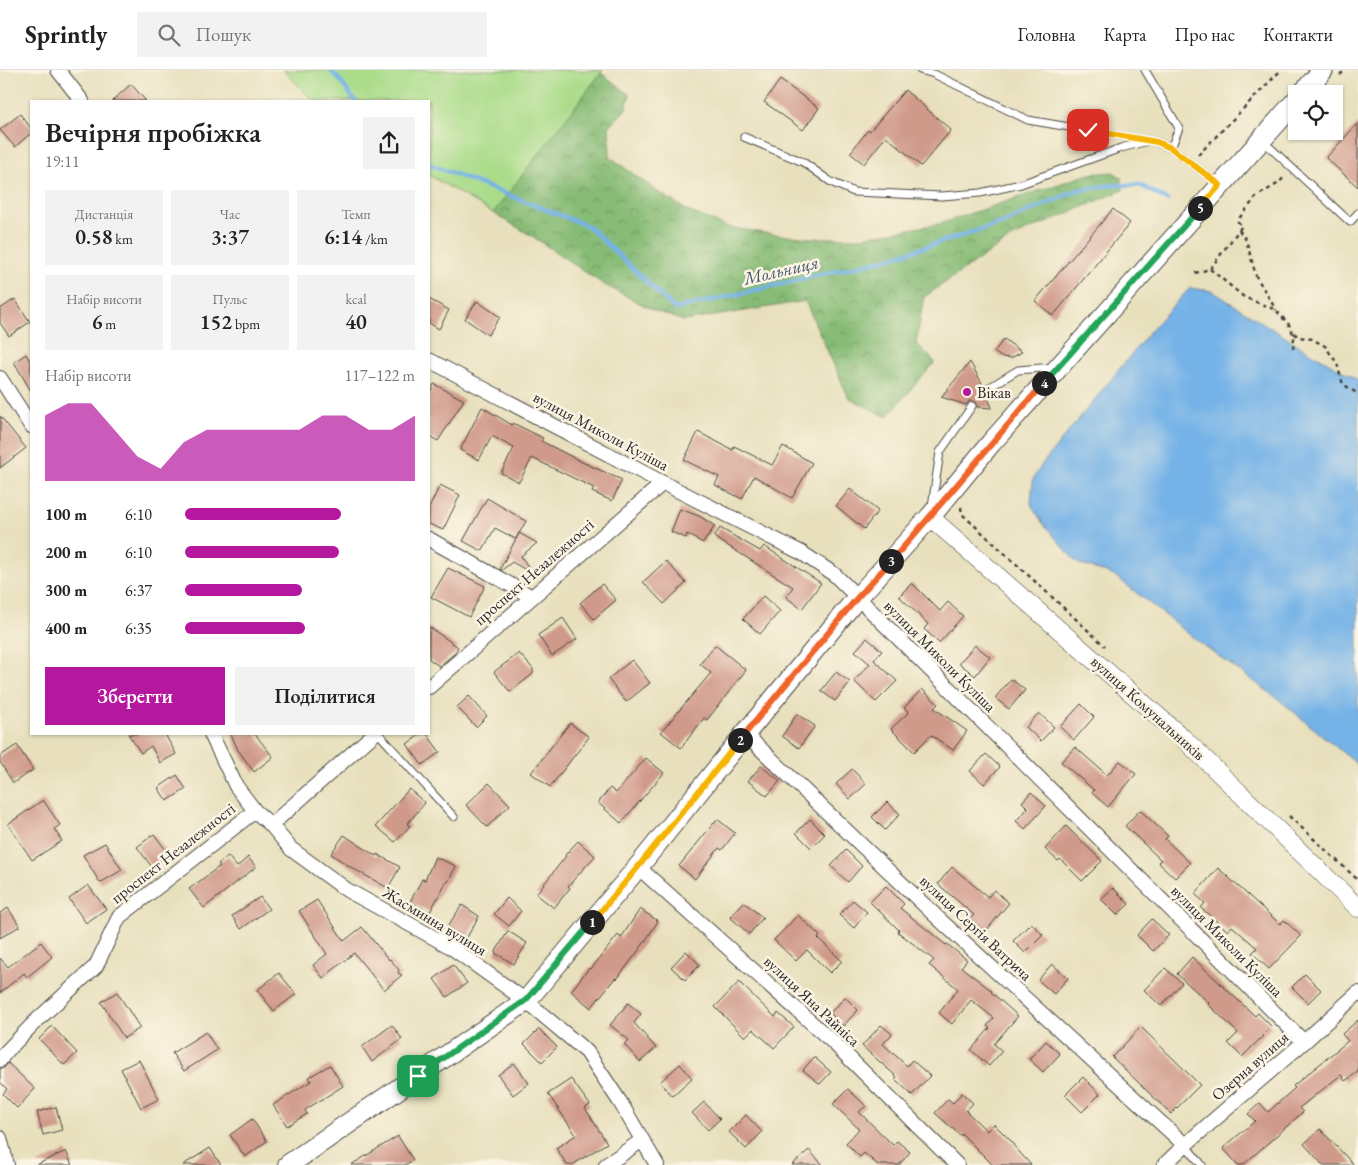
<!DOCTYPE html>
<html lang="uk">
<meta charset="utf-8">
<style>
:root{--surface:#fff;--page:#f2f2f2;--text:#222;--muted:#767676;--line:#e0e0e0;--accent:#b5179e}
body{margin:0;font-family:"EB Garamond",serif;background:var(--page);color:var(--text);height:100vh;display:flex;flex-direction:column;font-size:19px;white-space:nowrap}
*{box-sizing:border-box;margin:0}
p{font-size:16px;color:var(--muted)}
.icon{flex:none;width:28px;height:28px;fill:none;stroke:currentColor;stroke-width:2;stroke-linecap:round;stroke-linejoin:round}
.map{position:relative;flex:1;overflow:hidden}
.drawer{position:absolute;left:30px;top:30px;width:400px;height:635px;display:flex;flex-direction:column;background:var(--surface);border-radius:0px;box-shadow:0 1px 4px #0004}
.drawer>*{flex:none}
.buttons{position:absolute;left:1288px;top:15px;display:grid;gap:10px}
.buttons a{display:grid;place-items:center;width:55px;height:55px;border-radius:0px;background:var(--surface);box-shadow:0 1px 4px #0004;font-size:25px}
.pin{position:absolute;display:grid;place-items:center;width:42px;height:42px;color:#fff;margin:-21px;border-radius:10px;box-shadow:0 2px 8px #0006}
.km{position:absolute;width:25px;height:25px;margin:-12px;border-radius:50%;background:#222;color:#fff;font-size:14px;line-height:25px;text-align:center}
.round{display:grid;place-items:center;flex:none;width:52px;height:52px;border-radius:0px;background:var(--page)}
.headline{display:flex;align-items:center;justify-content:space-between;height:85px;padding:0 15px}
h1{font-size:28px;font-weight:600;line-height:38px}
.metrics{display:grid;grid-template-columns:repeat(3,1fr);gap:8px;height:85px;padding:5px 15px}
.metrics div{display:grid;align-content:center;border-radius:0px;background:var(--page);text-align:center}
.metrics b{font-size:21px;font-weight:600}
.metrics small{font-size:14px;font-weight:400}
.metrics p{font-size:14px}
.chart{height:140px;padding:10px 15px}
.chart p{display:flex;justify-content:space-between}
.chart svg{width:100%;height:90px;margin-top:5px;fill:var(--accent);opacity:.7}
.cta{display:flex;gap:10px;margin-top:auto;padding:10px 15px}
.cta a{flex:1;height:58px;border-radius:0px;background:var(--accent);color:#fff;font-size:20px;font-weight:600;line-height:58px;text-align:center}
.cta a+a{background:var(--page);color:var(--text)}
ul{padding:0 15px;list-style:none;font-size:16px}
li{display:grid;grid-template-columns:80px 60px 1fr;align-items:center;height:38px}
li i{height:12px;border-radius:6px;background:var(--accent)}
header{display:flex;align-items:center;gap:30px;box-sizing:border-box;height:70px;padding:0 25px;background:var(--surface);border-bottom:1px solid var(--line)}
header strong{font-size:24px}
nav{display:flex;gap:28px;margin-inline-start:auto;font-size:18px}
.search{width:350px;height:45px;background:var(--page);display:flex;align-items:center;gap:12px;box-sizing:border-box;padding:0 18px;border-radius:0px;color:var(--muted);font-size:19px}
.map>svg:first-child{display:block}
.forest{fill:url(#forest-crowns);stroke:#597450}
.green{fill:#aadc8a;stroke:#6a845a}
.water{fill:#74b2e7;stroke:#506e89}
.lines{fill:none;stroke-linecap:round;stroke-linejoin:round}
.stream{stroke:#74b2e7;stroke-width:4.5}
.building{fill:#d09a8a}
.service-casing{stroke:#474641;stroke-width:9}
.minor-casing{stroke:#474641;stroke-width:16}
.tertiary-casing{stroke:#474641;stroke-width:19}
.secondary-casing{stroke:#474641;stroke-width:22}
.path{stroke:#474641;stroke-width:2.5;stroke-dasharray:4 4;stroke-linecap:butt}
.service{stroke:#fff;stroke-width:7}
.minor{stroke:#fff;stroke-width:14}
.tertiary{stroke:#fff;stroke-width:18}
.secondary{stroke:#fff;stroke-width:20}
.split-1-casing{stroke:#fff;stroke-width:10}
.split-2-casing{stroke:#fff;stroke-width:10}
.split-3-casing{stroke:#fff;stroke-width:10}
.split-4-casing{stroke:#fff;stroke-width:10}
.split-5-casing{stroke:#fff;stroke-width:10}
.split-6-casing{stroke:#fff;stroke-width:10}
.split-1{stroke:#22a559;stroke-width:6}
.split-2{stroke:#f5b400;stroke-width:6}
.split-3{stroke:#f0652b;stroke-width:6}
.split-4{stroke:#f0652b;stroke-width:6}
.split-5{stroke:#22a559;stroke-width:6}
.split-6{stroke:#f5b400;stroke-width:6}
.poi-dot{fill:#b5179e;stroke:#fcf5e5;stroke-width:2}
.labels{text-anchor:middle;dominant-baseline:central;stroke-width:5;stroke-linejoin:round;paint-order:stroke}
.poi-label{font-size:16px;fill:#2b2b2b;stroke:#fcf5e5;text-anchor:start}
.street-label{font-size:16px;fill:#2b2b2b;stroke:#fcf5e5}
.water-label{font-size:18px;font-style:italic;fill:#455a6d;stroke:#fcf5e5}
</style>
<header>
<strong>Sprintly</strong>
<div class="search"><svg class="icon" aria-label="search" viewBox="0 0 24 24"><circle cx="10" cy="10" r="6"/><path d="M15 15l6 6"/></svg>Пошук</div>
<nav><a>Головна</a><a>Карта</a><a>Про нас</a><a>Контакти</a></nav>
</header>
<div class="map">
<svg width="1358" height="1095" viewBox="0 0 1358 1095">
<defs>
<pattern id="forest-crowns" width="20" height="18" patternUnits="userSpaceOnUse" patternTransform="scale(1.25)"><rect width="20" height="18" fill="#87bc76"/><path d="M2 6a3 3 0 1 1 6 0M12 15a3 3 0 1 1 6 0" fill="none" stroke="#6f9961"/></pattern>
</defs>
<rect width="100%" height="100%" fill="#fcf5e5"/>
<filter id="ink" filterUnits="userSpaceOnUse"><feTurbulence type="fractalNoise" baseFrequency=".02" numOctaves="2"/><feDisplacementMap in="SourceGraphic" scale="10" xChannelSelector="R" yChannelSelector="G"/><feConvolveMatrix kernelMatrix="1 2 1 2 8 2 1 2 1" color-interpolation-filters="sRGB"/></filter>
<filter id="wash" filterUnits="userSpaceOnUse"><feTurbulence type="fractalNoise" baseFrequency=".0096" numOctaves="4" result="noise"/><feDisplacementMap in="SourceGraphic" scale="20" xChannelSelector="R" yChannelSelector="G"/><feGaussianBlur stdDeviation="1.12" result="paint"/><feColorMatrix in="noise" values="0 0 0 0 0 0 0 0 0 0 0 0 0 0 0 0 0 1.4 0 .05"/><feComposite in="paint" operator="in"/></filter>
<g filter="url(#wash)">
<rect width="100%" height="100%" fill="#e8e0bd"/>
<!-- forest -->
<path class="forest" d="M601,3L630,25L625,40L609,57L610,87L655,120L688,141L727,157L771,164L811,168H856L939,154L1089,104L1113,102L1121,107L1123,120L1012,167L924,227L916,273L935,292L887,347L849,328L805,231L684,251L653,240L603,214L532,166L493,143Z"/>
<!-- green -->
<path class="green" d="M283,0H603L493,143L429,105V31H314Z"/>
<!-- water -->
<path class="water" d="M1190,218L1212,221L1298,275L1358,310V695L1277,628L1199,572L1115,506L1077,493L1042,452L1031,434L1033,409L1043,393L1156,254Z"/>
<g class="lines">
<!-- stream -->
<path class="stream" d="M330,0L338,8L355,31
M429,94L588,156L675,239L883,190L1002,153L1078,120L1113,115H1140L1167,130"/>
</g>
<g id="blocks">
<!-- building -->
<path class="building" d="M780,10L819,38L803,60L764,32Z
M131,14L146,31H112Z
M905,20L951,60L921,96L886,66L864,94L850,83L868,60L870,61Z
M20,44L31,58V63L15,77L0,60Z
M1358,53V117L1326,88Z
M1113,139L1130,153L1053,246L1035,231Z
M15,229L30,252L9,266L0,253V239Z
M429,229L449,240L439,259L429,253Z
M477,231L500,247L488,265L465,249Z
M1004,269L1022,282L1011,288L1001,287L994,282Z
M26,284L31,293V321L14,292Z
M970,292L983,315L980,318V322L983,325H987L992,338L977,337V333L973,331H969L966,335L941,327Z
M434,314L464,330L438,371L429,366V325Z
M482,337L512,355L513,353L543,368L541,371L582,392L622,410L612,431L592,422L594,418L532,388L519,412L501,403L514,378L492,366L479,390L460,380Z
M0,346L26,378L0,398Z
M698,362L733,380L734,376L772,395L783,376L812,393L792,428L754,406L742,429L715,415L719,407L684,390Z
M440,415L460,425L443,460L429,454V438Z
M850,419L878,441L864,459L836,436Z
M487,428L526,451L516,469L495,458L482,481L463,471Z
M680,439L699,446L715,456L703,473L687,464L686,468L671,462Z
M720,458L760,481L764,476L821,513L802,539L786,527L793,517L714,467Z
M519,463L537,473L521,486L533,504L512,492L502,500L500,499Z
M666,491L686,513L664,534L643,512Z
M448,498L485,516L469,547L431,527Z
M912,513L940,541L948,532L963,546L939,573L924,559L928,554L899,526Z
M602,514L616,530L594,549L580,533Z
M763,526L780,541L760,564L743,549Z
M563,548L577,569L552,586L538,565Z
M429,557L458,577L454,584L439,596L429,589Z
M867,568L882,581L874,590L897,611L876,632L854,611L870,594L855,581Z
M715,575L746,600L707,650L704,648L681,678L661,662L711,603L700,594Z
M975,575L990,587L975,606L959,593Z
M519,583L533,599V604L510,622L494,602Z
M632,590L650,613L626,632L608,609Z
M836,602L850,612L835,631L821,621Z
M1011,609L1025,620L1009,639L995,628Z
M922,619L938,634L934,638L967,661L953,680L931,665L914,682L891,659L909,642L904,638Z
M469,626L487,646L476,657L457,637Z
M1081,634L1094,647L1074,670L1060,657Z
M1039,643L1054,657L1041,671L1026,657Z
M797,644L815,656L799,678L782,666Z
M570,653L589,667L550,717L531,703Z
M128,664H169L166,666L176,684L160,693L151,676L141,683Z
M231,664H255L273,687L254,702L238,680Z
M421,664H427L440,682L422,695L407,674Z
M17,675L33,700L13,713L0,692V686Z
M1075,677L1107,705L1120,691L1136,704L1108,737L1092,723L1094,720L1061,692Z
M986,684L1000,697L984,714L970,701Z
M646,688L664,703L621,753L598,733L610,718L616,723Z
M761,696L780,711L767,726L748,711Z
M852,699L866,714L850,729L836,714Z
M177,705L186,719L167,731L158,718Z
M489,713L510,735L487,757L466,735Z
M409,719L425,733L407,754L410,756L395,772L376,756Z
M1031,722L1046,736L1025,759L1016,751L1028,738L1022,732Z
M43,730L60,755L54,759L62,771L32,790L8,754Z
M887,732L900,744L885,760L872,747Z
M1140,740L1168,766L1165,769L1190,793L1175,808L1158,792L1161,790L1125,756Z
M717,749L735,763L722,780L719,778L695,809L679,796Z
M810,749L825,764L811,778L796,763Z
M1066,756L1102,791L1082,811L1060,789L1058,791L1045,779Z
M154,764L169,784L152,797L137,777Z
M344,765L376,786L377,784L400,797L388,818L352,798L331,784Z
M578,771L595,786L568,816L570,818L554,838L536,824L566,786L565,785Z
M105,773L122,800L100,813L83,785Z
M846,780L862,796L848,812L831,796Z
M228,786L237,797L248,787L256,797L204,838L189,819L220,796L218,794Z
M435,787L456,796L448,812H446L430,842L410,832L422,809L425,810Z
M952,797L988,827L994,820L1009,833L985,862L970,849L974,845L938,814Z
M1218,798L1280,854L1284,850L1301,866L1269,899L1252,883L1257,878L1232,856L1228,861L1201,838L1205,833L1195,824Z
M88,815L106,839L86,853L69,829Z
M886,816L904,834L900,838L946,875L947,874L967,890L961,897L992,921L991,922L1018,946L994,974L1002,981L989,996L971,980L990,958L987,956L994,948L971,930L952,954L939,943L958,919L929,895L934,890L898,862L899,860L870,832Z
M1113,818L1129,834L1117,845L1101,829Z
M260,827L269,839L241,859L232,846Z
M507,828L521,841L509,856L494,844Z
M317,830L344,871L362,857L389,890L390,889L399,900L398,903L402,905L384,920L354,883L323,908L313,895L327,884L299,841Z
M853,830L867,842L854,858L839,845Z
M744,832L763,848L749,864L730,847Z
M462,835L479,846L466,869L447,857Z
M8,838L20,856L0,868V843Z
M640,839L658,851L642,876L617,909L615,908L591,938L571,921L589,898L591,899L618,865L621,868Z
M798,845L820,866L818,868L842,891L830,903L807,880L796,891L774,870Z
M1152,849L1169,865L1153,881L1137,865Z
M1031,853L1043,865L1025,883L1013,871Z
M508,861L527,873L514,894L495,883Z
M41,872L52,887L27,907L24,903L0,923V888L8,897Z
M686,881L700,895L685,910L671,897Z
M1192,887L1255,946L1258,943L1272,957L1242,987L1228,973L1238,963L1208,934L1209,933L1177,904Z
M1052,894L1068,908L1054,924L1038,910Z
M453,895L467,913L447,927L434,909Z
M1165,898L1182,913L1161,936L1144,920Z
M279,903L296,924L274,941L257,920Z
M1305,904L1321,920L1308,933L1292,917Z
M739,912L775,947L778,943L794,957L774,978L753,959L745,967L715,937Z
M117,922L140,958L124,968L101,932Z
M845,927L858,940L843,956L830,943Z
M628,933L641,944L634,953L656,978L640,992L624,974L629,970L610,955Z
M1358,950V1002L1345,1011L1341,1005L1299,1038L1303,1042L1243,1095H1238L1223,1078L1255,1051L1248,1044L1260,1033L1268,1042L1295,1018L1293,1016L1348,971L1342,964Z
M392,955L402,969L372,992L362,977Z
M881,955L892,964L883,974L907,996L912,990L930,1006L912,1025L895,1009L897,1007L862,976Z
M52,956L77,983L64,995L39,969Z
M1141,957L1200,1015L1171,1044L1112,987Z
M539,959L557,977L542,992L524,974Z
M206,962L217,980L184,1001L172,983Z
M1046,971L1060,984L1043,1002L1029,989Z
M814,987L831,1002L820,1014L803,1000Z
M139,990L159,1029L141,1038L121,999Z
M8,993L35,1019L17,1038L3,1024L7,1019L0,1012V999L4,998Z
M514,993L529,1013L513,1025L498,1005Z
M680,994L692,1008L672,1026L660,1012Z
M330,995L343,1016L305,1040L307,1044L287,1056L273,1035L311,1011L309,1007Z
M1083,1007L1100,1024L1082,1042L1065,1025Z
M571,1009L590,1035L585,1038L607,1073L572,1095H567L556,1078L576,1065L548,1024Z
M848,1019L866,1036L859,1042L893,1075L897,1071L910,1082L899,1095H878L864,1083L860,1087L846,1073L859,1059L833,1034Z
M962,1023L973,1033L966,1041L987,1061L994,1054L1014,1074L1013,1075L1031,1095H993L962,1064L961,1066L935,1043L948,1029L953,1033Z
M704,1032L720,1049L708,1060L692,1043Z
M56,1037L62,1060L43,1065L37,1042Z
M746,1045L762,1062L746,1079L729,1062Z
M252,1049L267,1071L245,1087L230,1065Z
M1320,1059L1354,1095H1323L1304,1074Z
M398,1066L413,1090L405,1095H351Z
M210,1078L221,1095H183Z
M809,1080L823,1095H792Z
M66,1081L72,1095H36Z"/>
</g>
</g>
<g filter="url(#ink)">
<use href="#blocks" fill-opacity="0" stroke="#474641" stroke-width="1"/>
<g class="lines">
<defs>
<path id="service" d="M920,0L934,4L1028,50L1157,72L1171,78L1220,115
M1145,0L1179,58L1171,78
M744,67L803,92L831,112L854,122L942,126L980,123L1021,114L1121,78L1148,71
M1262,70L1350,152L1358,143
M985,320L1018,300L1054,297
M932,436L940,382L972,336
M379,664L454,747
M1185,1075L1202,1095"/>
<path id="minor" d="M58,0L82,31
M429,290L663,413L802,483L835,505L1304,972
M0,308L31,356
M429,469L532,527
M429,617L663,413
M211,664L236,716L255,741L271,755L291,779L347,820L451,877L526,931L587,982L620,1032L657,1095
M745,664L940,850L1185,1075
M271,755L374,664
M638,797L834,973L957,1095
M0,990L4,984L34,953L96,896L119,847L255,741
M0,1068L7,1095
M606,1095L641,1071
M1164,1095L1185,1075L1304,972L1358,923"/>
<path id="tertiary" d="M930,447L1183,668L1358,838"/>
<path id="secondary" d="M1302,24L1323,0
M288,1095L526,931L638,797L745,664L857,528L930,447L991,373L1296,31"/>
</defs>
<!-- service casing -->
<use href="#service" class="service-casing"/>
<!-- minor casing -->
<use href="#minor" class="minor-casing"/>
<!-- tertiary casing -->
<use href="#tertiary" class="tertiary-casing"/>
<!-- secondary casing -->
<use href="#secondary" class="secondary-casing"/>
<!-- path -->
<path class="path" d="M1340,5L1345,0
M1198,85L1281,0
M1239,160L1246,170L1256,206L1276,240
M1210,199L1244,227L1276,240L1291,257L1294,268L1293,279
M1195,203L1210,199L1242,156L1237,151L1257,126L1279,113L1284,107
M1294,263L1299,267L1312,269L1325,276L1337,293L1340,305L1343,314L1358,324
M961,437L962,444L1105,576
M1289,746L1358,810"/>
<!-- service -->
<use href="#service" class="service"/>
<!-- minor -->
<use href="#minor" class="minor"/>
<!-- tertiary -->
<use href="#tertiary" class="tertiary"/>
<!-- secondary -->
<use href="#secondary" class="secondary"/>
</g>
</g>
<g class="lines" filter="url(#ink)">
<defs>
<path id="split-1" d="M418,1006L526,930L592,852"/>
<path id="split-2" d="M592,852L638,797L740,670"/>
<path id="split-3" d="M740,670L857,528L891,491"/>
<path id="split-4" d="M891,491C943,433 992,372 1044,313"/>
<path id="split-5" d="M1044,313L1200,138"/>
<path id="split-6" d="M1088,60L1157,72L1171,78L1220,115L1200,138"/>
</defs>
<!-- split-1 casing -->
<use href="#split-1" class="split-1-casing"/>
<!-- split-2 casing -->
<use href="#split-2" class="split-2-casing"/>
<!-- split-3 casing -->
<use href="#split-3" class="split-3-casing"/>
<!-- split-4 casing -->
<use href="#split-4" class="split-4-casing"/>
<!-- split-5 casing -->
<use href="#split-5" class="split-5-casing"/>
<!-- split-6 casing -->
<use href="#split-6" class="split-6-casing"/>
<!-- split-1 -->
<use href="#split-1" class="split-1"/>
<!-- split-2 -->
<use href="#split-2" class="split-2"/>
<!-- split-3 -->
<use href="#split-3" class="split-3"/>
<!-- split-4 -->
<use href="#split-4" class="split-4"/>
<!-- split-5 -->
<use href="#split-5" class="split-5"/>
<!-- split-6 -->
<use href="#split-6" class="split-6"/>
</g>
<!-- markers -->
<circle class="poi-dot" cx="967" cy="322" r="5"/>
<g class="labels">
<!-- poi labels -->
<g class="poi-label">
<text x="977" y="322">Вікав</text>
</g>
<!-- street labels -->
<g class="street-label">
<text transform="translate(601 361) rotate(28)">вулиця Миколи Куліша</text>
<text transform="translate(534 502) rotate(-41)">проспект Незалежності</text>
<text transform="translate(940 586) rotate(45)">вулиця Миколи Куліша</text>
<text transform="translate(1148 638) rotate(42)">вулиця Комунальників</text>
<text transform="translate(173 783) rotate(-38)">проспект Незалежності</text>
<text transform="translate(435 851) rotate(31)">Жасминна вулиця</text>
<text transform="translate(976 858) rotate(43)">вулиця Сергія Ватрича</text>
<text transform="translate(1227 871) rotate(45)">вулиця Миколи Куліша</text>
<text transform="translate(812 931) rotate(43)">вулиця Яна Райніса</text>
<text transform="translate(1250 996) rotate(-41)">Озерна вулиця</text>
</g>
<!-- water labels -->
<g class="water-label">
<text transform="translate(781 200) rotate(-13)">Мольниця</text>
</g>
</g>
</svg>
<div class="buttons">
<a><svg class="icon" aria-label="locate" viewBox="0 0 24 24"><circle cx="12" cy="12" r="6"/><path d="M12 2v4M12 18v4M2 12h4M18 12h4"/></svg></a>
</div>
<div class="pin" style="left:418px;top:1006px;background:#1e9e55"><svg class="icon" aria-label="arrive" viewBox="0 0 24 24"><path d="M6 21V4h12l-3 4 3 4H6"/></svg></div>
<div class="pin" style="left:1088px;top:60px;background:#d93025"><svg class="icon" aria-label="check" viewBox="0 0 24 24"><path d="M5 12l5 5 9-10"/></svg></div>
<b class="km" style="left:592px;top:852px">1</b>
<b class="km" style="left:740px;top:670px">2</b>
<b class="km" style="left:891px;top:491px">3</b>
<b class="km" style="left:1044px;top:313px">4</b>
<b class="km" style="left:1200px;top:138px">5</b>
<section class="drawer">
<div class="headline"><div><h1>Вечірня пробіжка</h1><p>19:11</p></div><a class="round"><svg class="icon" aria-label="share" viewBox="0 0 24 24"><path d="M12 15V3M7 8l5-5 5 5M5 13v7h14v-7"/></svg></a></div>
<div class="metrics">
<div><p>Дистанція</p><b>0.58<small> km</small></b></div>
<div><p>Час</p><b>3:37</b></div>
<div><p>Темп</p><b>6:14<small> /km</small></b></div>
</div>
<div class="metrics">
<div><p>Набір висоти</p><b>6<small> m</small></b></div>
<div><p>Пульс</p><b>152<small> bpm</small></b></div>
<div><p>kcal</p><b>40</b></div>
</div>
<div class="chart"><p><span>Набір висоти</span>117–122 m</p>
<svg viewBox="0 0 160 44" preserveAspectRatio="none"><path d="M0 44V12L10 6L20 6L30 19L40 32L50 38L60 25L70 19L80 19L90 19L100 19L110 19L120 12L130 12L140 19L150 19L160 12V44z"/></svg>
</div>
<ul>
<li><b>100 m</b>6:10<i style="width:68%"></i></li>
<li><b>200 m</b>6:10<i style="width:67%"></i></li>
<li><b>300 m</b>6:37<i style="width:51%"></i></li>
<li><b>400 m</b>6:35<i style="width:52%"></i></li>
</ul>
<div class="cta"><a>Зберегти</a><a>Поділитися</a></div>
</section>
</div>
